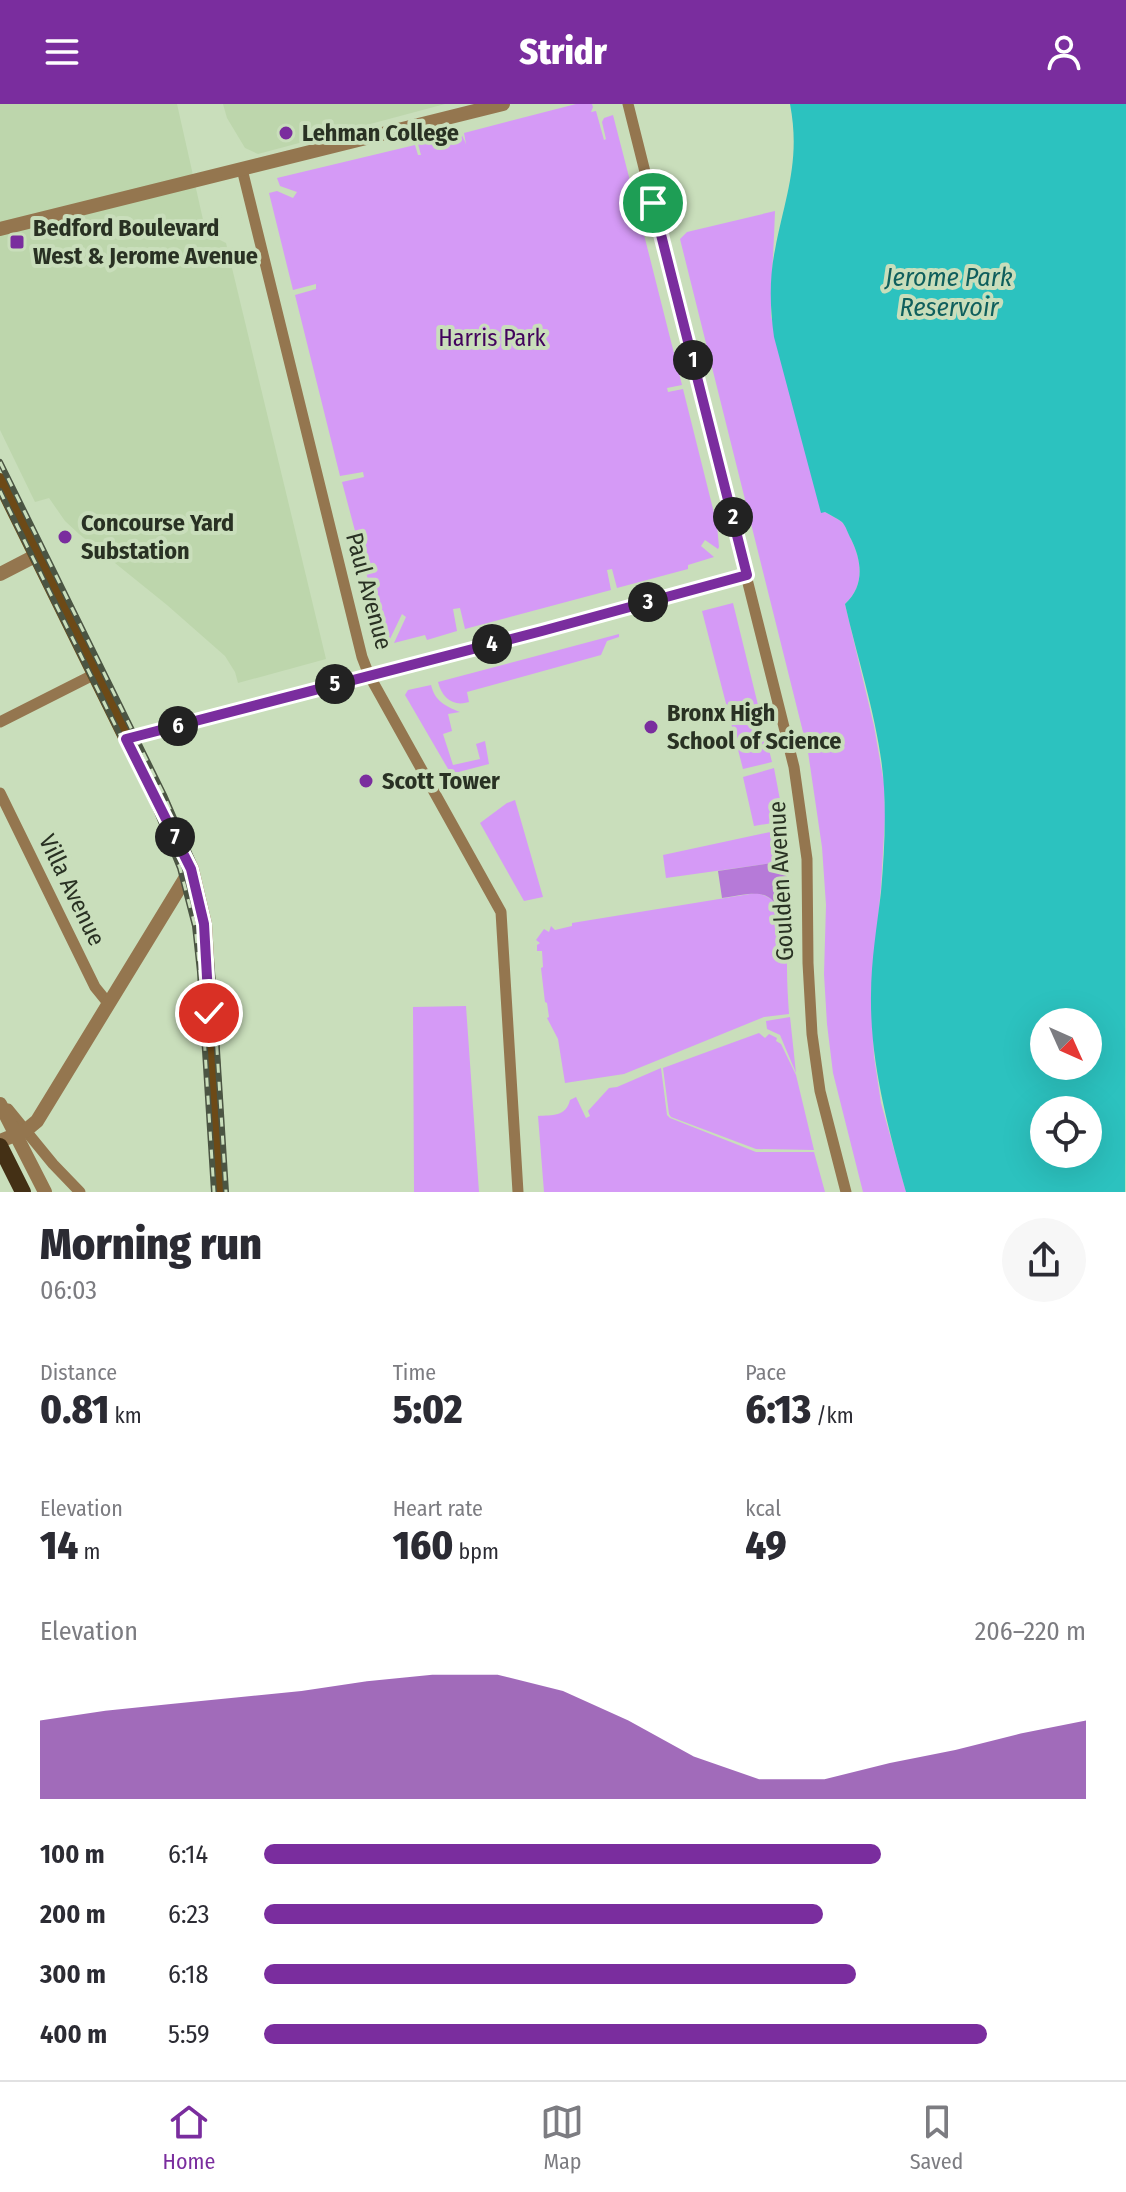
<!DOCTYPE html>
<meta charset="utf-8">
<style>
:root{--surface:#fff;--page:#f7f7f7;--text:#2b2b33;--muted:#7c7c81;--line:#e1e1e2;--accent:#7a2d9e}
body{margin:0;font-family:"Fira Sans Condensed",sans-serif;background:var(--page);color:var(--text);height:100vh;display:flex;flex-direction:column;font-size:30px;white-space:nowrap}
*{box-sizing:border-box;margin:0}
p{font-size:26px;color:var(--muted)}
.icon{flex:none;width:44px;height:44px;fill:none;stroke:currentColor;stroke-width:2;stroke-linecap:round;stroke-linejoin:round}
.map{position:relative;height:1088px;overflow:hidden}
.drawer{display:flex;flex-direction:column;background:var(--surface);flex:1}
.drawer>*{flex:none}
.needle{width:52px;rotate:135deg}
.controls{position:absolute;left:1030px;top:904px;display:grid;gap:16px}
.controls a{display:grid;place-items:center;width:72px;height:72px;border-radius:50%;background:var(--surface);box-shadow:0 8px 32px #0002;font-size:40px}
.pin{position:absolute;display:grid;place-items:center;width:68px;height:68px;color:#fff;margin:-34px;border:4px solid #fff;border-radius:50%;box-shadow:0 2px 8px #0007}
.km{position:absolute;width:40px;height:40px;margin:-20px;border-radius:50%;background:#222;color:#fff;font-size:22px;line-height:40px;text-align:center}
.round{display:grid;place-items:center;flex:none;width:84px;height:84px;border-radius:42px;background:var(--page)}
.head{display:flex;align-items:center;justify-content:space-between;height:136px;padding:0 40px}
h1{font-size:44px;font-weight:800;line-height:60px}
.stats{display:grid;grid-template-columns:repeat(3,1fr);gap:12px;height:136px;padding:8px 40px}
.stats div{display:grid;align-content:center}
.stats b{font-size:40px;font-weight:800}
.stats small{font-size:22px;font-weight:400}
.stats p{font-size:22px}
.chart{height:224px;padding:16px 40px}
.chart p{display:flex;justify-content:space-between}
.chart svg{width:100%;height:144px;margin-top:8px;fill:var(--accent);opacity:.7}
ul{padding:0 40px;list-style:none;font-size:26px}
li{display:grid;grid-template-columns:128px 96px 1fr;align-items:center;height:60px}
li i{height:20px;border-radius:10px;background:var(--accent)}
header{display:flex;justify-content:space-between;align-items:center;height:104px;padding:0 40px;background:var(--accent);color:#fff;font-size:36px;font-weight:800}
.tab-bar{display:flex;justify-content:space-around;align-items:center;height:112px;border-top:2px solid var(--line);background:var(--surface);font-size:22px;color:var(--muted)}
.tab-bar a{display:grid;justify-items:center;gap:4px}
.tab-bar .on{color:var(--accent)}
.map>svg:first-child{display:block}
.built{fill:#bdd6ac}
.green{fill:#d59af6}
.forest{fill:#b67ad8}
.water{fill:#2cc2bf;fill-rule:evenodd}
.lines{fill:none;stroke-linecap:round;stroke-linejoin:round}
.minor{stroke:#94764f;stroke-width:11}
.tertiary{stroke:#94764f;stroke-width:14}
.secondary{stroke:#6d4a17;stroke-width:16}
.primary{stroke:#443015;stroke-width:16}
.rail-casing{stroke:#4b5543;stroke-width:6}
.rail{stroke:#c9debb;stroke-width:3;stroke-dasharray:9;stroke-linecap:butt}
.route-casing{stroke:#fff;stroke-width:16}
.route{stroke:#7a2d9e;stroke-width:10}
.poi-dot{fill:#7a2d9e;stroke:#c9debb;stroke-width:3}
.labels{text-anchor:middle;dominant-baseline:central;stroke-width:8;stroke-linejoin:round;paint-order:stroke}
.poi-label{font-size:24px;font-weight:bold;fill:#293123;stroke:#c9debb;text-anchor:start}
.park-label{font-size:24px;fill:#43035d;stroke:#c9debb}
.street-label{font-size:24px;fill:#293123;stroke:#c9debb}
.water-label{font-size:26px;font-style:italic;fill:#0f5f5d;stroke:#c9debb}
</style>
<header><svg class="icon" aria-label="menu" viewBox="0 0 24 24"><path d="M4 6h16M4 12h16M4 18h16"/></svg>Stridr<svg class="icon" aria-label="person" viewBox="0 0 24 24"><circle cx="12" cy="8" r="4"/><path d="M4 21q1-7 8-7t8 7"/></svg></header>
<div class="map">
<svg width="1126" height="1088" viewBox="0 0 1126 1088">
<rect width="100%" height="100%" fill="#c9debb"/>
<!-- built -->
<path class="built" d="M0,0H177L206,129L226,139L326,555L238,579L235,568L225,552L167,501L79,430L65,417L49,394L35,398L0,326Z
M223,0H445L258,50L245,44L227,14Z"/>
<!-- green -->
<path class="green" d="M576,0H592L593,3L591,8L596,7L604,36L606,35L602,18L604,14L613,11L636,100L621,104L622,107L637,103L682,281L667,284L668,288L683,285L717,421L719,443L718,445L705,436L701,442L714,453L688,461V465L617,484L612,465L607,466L611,486L465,525L460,504L453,505L457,527L427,536L425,531L394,539L406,513L402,510L389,537L384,536L342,378L364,373L363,368L340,372L295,191L316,185V180L293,186L269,89L277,87L293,94L297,88L280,82L277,74L415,41L418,51H421L418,40L461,29L466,40L464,29Z
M775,107C774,142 771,177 771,212L825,408C830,411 837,414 842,418C846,422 848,429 851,435C862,457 865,482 845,500L874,622L884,679L885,713L881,783L871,891L874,952L881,999L906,1088H863L833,969L827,920L824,870L826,801L822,743L808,648L680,135L687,128Z
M733,499L772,658L743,665L702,507Z
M619,530V533L607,537L601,551L467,588L469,598C453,603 442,594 438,578Z
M431,581C435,597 445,602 460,608L448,610L452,627L443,630L453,661L480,655L476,640L485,637L489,660L451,670L405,591L408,586Z
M774,664L784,717L754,722L743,673Z
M515,696L543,793L524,797L480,719L507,699Z
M784,725L787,757L666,774L663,751Z
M756,789C792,796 787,837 787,865C787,880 788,895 789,910L764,913L624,970L565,979L558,935L547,914L549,913L547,899L545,898L541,864L543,863L542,847H537V841L540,839L536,836L544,825L549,828L551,822L555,826L572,822V819Z
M466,902L479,1088H414L413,903Z
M790,913L796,969L780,931L767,925L766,917Z
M759,929L765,934L769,930L777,934L776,937L781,940L796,971L814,1046L756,1045L671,1013L669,1010L663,964Z
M661,964L667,1011L670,1014L756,1048H814L825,1088H544L538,1012C552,1011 566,1013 570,996L576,993L586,1014L590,1012L588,1007L609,984L617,983Z"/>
<!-- forest -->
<path class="forest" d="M787,757V826C773,782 762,788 722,794L718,767Z"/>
<!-- water -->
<path class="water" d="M790,0H1126L1125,1088H906C888,1023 870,959 871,891C871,856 877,822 881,788C884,754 886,718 884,684C881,626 858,557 845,500C865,482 862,457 851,435C848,430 846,422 842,418C837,414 830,411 825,408L821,409L774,233C770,204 769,175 775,146C785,93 801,57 790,0ZM1044,918H1088V962H1044ZM1044,1006H1088V1050H1044Z"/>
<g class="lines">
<!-- minor -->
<path class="minor" d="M628,0L794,663L807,755L808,859L812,930L820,987L846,1088
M242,65L362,553L369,571L501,808L518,1088
M0,618L95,570
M126,635L542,527L747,471
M0,689L95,883L108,899
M8,1005L53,1060L80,1088"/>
<!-- tertiary -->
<path class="tertiary" d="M0,125L503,0
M0,470L37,451
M0,1000L45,1088
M0,1037L25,1027L37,1017L191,765"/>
<!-- secondary -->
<path class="secondary" d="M0,377L191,765L204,820L220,1088"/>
<!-- primary -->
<path class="primary" d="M0,1042L23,1088"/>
<defs>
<path id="rail" d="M0,358L164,691L193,758L207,819L212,867L226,1088
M0,387L153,698L180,764L195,822L200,868L214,1088"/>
</defs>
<!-- rail casing -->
<use href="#rail" class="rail-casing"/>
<!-- rail -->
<use href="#rail" class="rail"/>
</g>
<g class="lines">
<defs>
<path id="route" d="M209,909L204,820L191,765L126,635L542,527L747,471L653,99"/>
</defs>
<!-- route casing -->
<use href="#route" class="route-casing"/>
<!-- route -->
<use href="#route" class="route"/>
</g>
<!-- markers -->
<g class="poi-dot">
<circle cx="286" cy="29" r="8"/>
<rect x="9" y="130" width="16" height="16" rx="4"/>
<circle cx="65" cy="433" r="8"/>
<circle cx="651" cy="623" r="8"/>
<circle cx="366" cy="677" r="8"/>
</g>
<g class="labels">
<!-- poi labels -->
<g class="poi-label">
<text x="302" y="29">Lehman College</text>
<text x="33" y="124">Bedford Boulevard<tspan x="33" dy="28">West &amp; Jerome Avenue</tspan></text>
<text x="81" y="419">Concourse Yard<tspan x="81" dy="28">Substation</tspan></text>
<text x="667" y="609">Bronx High<tspan x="667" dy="28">School of Science</tspan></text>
<text x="382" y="677">Scott Tower</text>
</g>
<!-- park labels -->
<g class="park-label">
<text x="492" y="234">Harris Park</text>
</g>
<!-- street labels -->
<g class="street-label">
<text transform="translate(369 487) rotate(75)">Paul Avenue</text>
<text transform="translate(781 777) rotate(-93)">Goulden Avenue</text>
<text transform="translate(72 786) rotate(64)">Villa Avenue</text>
</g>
<!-- water labels -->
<g class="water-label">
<text x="949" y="173">Jerome Park<tspan x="949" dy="30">Reservoir</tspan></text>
</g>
</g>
</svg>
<div class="controls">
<a><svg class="needle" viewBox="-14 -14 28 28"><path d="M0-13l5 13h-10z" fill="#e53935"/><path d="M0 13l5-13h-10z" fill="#7c7c81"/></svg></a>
<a><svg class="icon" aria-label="locate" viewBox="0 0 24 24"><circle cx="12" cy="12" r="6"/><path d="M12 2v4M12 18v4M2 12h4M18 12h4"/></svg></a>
</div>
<div class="pin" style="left:653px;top:99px;background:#1e9e55"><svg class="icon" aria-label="arrive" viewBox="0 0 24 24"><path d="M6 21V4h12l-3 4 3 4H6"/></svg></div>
<div class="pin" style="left:209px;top:909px;background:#d93025"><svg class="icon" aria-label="check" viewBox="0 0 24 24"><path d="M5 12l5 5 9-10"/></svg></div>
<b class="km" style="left:693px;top:256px">1</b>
<b class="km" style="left:733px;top:413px">2</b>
<b class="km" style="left:648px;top:498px">3</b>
<b class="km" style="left:492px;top:540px">4</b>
<b class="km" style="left:335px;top:580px">5</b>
<b class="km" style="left:178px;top:622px">6</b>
<b class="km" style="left:175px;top:733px">7</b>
</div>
<section class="drawer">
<div class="head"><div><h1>Morning run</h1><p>06:03</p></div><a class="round"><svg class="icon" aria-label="share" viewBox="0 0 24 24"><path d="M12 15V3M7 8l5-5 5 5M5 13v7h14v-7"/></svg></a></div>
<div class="stats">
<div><p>Distance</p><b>0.81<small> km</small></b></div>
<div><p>Time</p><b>5:02</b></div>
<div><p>Pace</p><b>6:13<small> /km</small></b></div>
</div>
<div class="stats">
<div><p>Elevation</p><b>14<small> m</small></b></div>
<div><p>Heart rate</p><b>160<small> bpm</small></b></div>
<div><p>kcal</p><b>49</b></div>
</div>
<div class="chart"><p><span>Elevation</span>206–220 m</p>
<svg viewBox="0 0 160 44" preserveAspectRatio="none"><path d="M0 44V20L10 17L20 15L30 13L40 11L50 8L60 6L70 6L80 11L90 20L100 31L110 38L120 38L130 33L140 29L150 24L160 20V44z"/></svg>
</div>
<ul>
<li><b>100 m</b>6:14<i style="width:75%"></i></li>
<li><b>200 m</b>6:23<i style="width:68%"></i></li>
<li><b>300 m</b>6:18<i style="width:72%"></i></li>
<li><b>400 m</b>5:59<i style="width:88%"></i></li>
</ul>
</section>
<nav class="tab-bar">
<a class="on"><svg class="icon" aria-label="home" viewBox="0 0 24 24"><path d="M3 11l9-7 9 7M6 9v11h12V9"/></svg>Home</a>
<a><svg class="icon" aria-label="map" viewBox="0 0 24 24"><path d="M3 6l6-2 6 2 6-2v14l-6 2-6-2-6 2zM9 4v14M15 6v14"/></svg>Map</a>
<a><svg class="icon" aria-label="saved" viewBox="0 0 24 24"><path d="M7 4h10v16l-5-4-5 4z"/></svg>Saved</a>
</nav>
